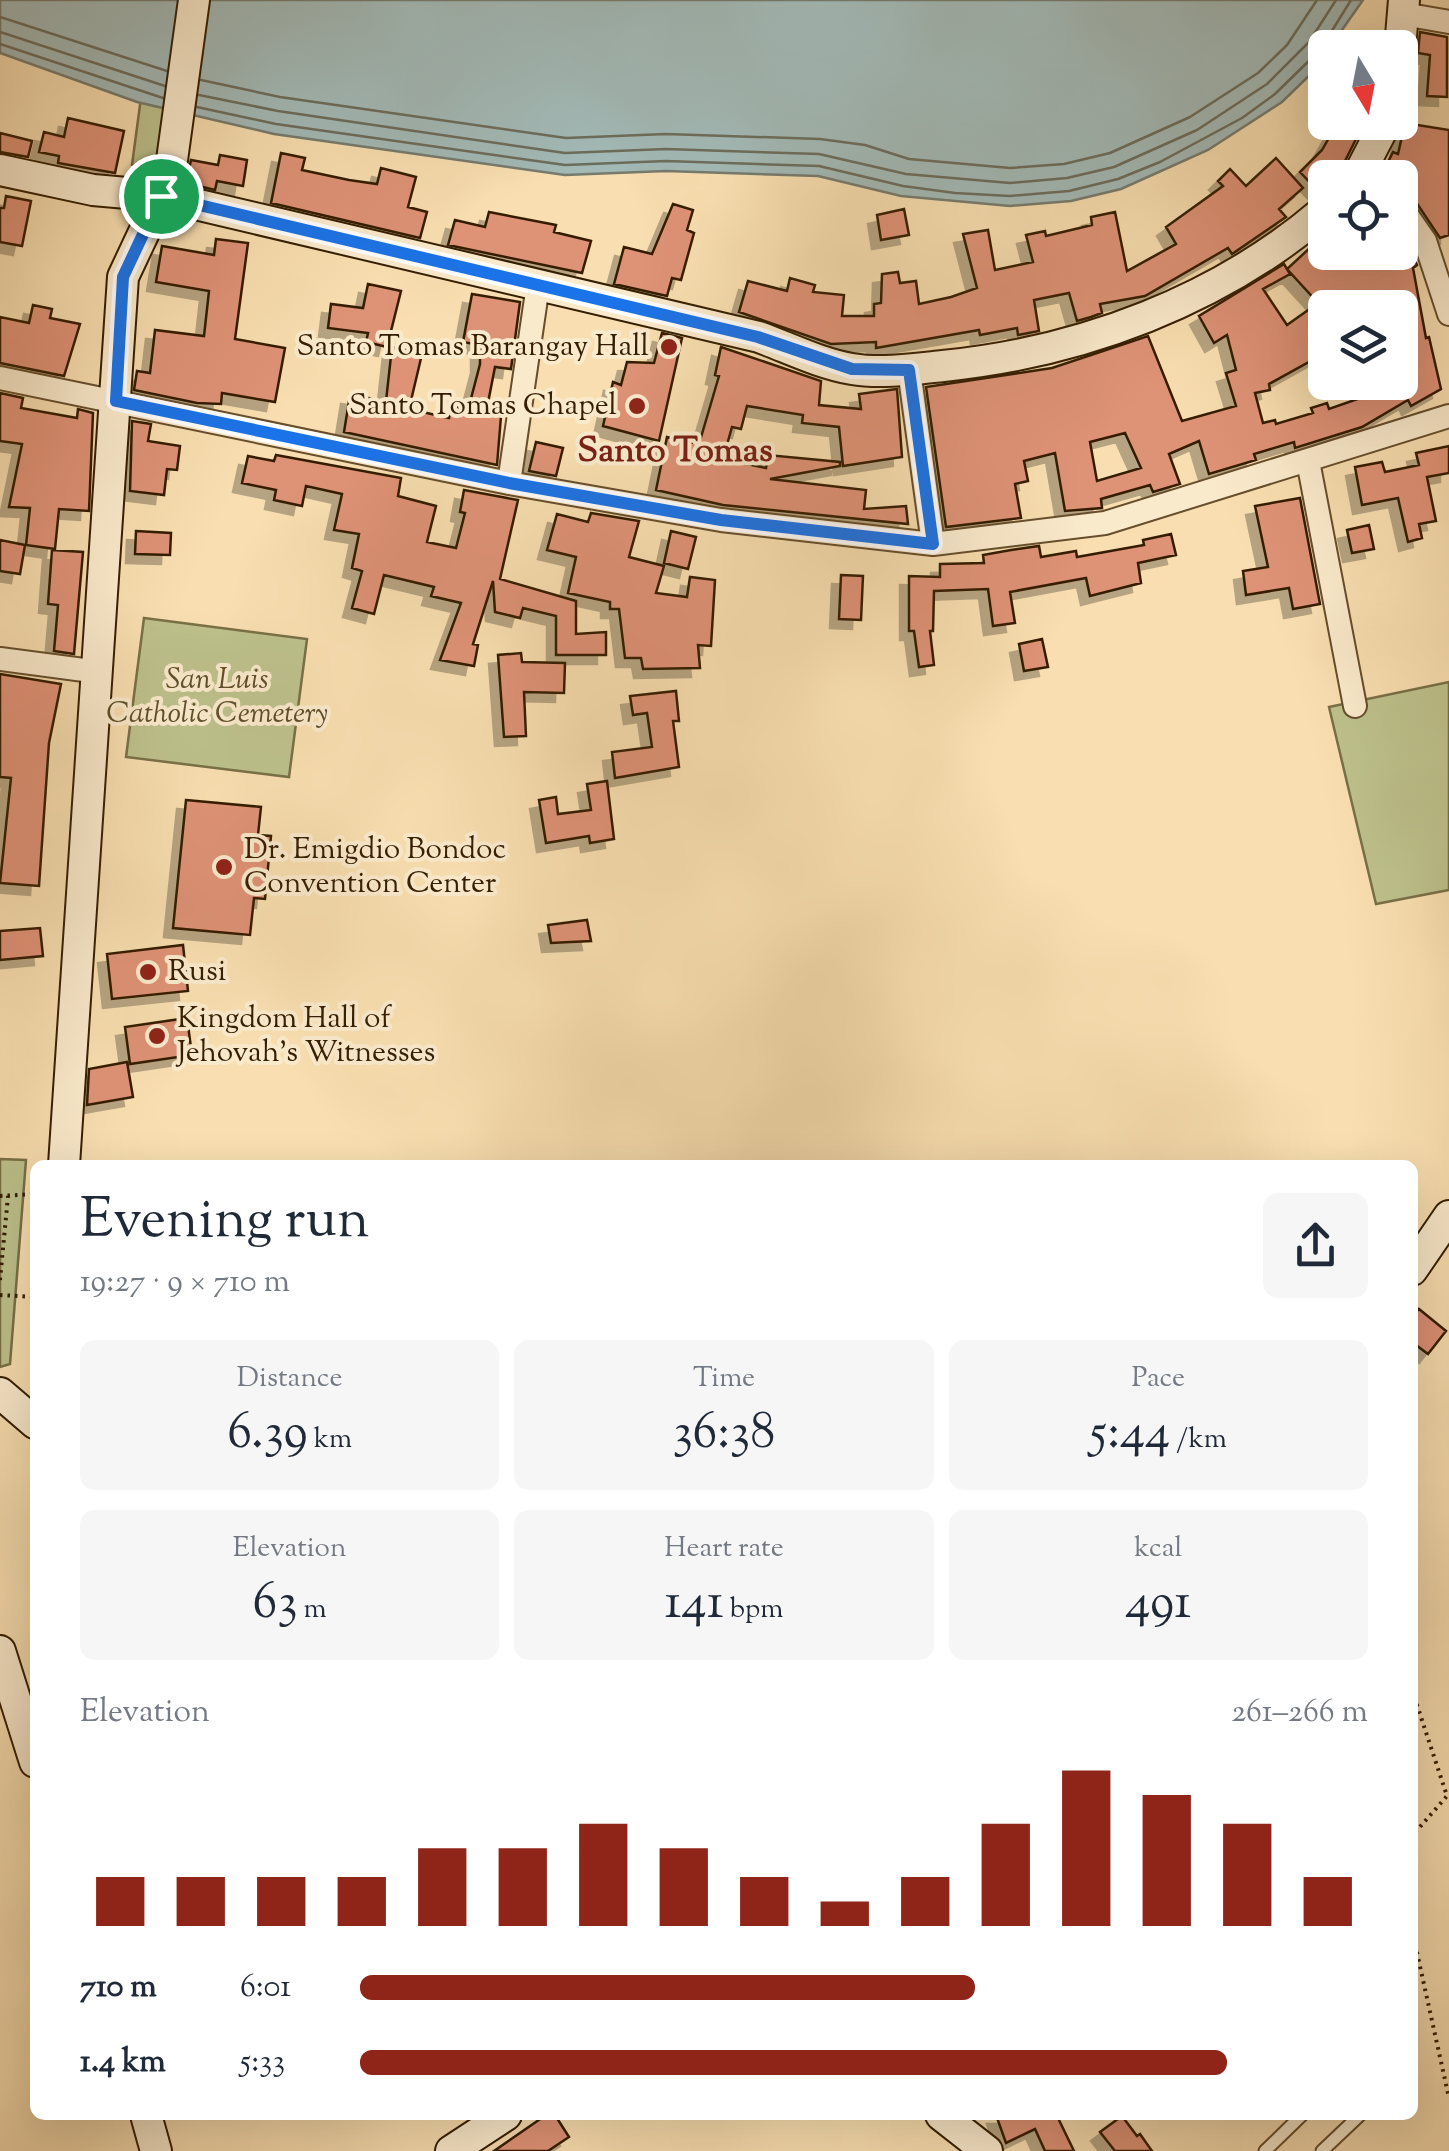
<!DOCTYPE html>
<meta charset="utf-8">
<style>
:root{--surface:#fff;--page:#f6f6f7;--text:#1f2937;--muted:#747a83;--accent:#8f2418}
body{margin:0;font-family:"Sorts Mill Goudy",serif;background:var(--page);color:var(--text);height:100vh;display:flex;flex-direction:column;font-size:38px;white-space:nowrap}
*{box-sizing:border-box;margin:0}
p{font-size:32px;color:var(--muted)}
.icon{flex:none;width:55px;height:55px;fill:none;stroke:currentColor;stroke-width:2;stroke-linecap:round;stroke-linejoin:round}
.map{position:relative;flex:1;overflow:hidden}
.side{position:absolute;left:30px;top:1160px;width:1388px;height:960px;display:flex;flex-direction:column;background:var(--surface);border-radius:15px;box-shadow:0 10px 40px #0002}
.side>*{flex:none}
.needle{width:65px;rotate:170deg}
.controls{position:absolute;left:1308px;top:30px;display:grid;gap:20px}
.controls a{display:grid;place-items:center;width:110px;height:110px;border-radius:15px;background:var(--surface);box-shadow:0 10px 40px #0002;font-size:50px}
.pin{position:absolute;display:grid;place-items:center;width:85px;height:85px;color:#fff;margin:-42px;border:5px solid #fff;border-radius:50%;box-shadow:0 2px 10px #0007}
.round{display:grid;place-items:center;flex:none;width:105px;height:105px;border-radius:15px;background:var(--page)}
.head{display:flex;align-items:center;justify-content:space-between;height:170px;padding:0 50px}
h1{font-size:55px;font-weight:600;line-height:75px}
.figures{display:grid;grid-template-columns:repeat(3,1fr);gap:15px;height:170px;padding:10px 50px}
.figures div{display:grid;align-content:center;border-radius:15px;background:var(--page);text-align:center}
.figures b{font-size:50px;font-weight:600}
.figures small{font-size:28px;font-weight:400}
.figures p{font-size:28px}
.chart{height:280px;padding:20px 50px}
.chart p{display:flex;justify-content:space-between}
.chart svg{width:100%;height:180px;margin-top:10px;stroke:var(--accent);stroke-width:6}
ul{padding:0 50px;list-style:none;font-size:32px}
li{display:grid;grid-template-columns:160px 120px 1fr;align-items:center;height:75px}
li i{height:25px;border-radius:12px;background:var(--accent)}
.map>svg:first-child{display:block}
.green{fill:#bdc18c;stroke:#797046;stroke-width:2.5}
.water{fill:#a2b9b6;stroke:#767b6d;stroke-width:2.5}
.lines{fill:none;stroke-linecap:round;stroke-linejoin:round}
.shore{stroke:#6c6c5b;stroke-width:2.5}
.building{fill:#de9276;stroke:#351e00;stroke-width:2.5;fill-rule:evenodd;filter:url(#shadow)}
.lane-casing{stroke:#664e2c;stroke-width:15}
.street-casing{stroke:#664e2c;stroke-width:26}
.secondary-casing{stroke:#351e00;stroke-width:34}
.path{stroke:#351e00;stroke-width:4;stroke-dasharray:2.5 5;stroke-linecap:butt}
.lane{stroke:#faeacc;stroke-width:11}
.street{stroke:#faeacc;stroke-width:22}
.secondary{stroke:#faeacc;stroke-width:30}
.route-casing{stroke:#fff;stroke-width:20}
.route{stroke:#1a73e8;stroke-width:12}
.poi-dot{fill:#8f2418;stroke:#faeacc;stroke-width:4}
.labels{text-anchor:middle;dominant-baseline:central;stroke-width:8;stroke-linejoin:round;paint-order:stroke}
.poi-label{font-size:30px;fill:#351e00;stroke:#faeacc;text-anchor:start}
.park-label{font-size:30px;font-style:italic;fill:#5e4f2a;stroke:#faeacc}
.quarter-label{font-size:35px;font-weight:bold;fill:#7a1f14;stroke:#faeacc}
</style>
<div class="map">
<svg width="1449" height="2151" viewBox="0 0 1449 2151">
<defs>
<filter id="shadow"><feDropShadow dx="-9" dy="9" stdDeviation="0" flood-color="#0004"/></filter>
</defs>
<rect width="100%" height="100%" fill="#f8deb0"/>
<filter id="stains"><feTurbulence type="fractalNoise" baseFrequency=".002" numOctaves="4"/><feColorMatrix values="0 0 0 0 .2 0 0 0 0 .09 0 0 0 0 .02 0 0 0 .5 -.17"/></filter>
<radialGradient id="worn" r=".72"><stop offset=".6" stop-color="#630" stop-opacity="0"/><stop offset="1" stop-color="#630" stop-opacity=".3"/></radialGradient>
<!-- green -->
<path class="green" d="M154,0H182L159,168L132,165Z
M144,618L307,639L289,777L126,757Z
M1449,682V890L1376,904L1329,707Z
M0,1159L26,1160L10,1364L0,1367Z"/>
<!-- water -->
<path class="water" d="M0,0H1363L1330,47L1325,48L1316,69L1282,102L1208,150L1121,189L1071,201L1010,206L901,196L818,176L666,171L565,175L274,134L137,102L0,53Z"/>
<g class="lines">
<!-- shore -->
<path class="shore" d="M0,17L167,71
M0,32L165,86
M0,44L163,98
M201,80L280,97L566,138L666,134L820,139L865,145L909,159L1010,168L1064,164L1110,153L1190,117L1258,73L1287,45L1317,0
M199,95L278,111L565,153L666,149L819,154L906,174L1010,183L1067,178L1114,167L1197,130L1267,84L1309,42L1336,0
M197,107L276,124L565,165L666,161L819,166L903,186L955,193L1010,196L1069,191L1118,179L1160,162L1242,118L1275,94L1320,50L1351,0"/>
</g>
<!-- building -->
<path class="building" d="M1420,32L1447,37V97L1427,96L1430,55L1418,53Z
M68,118L124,131L115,173L58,163L59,156L39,152L44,132L64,137Z
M1338,122L1364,123L1341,169L1325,178L1318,191L1300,172L1322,150Z
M1405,123L1449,130V235L1440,238L1400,178L1384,170L1393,152L1398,154Z
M0,133L32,141L28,157L0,152Z
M281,153L305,158L302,170L349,180L377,184L381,168L416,177L408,207L427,212L420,238L271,203Z
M220,155L247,160L243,186L217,181L215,190L186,183L191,160L218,165Z
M1276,158L1303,188L1279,209L1286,217L1232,254L1228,248L1145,296L1100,304L1102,313L1091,317L1077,321L1069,293L1034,300L1039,331L1018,335L1017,328L980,335L979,330L876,348V342L831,344L739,312L748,281L787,291L790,278L815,285L813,292L844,295L842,316H874V304L881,303L882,274L898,272L900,283L916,281L919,304L951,297L977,288L963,234L988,230L995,270L1033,262L1026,235L1045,231L1046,236L1092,225L1091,217L1115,212L1127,271L1176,244L1166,227L1223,186L1218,181L1230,169L1246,186Z
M6,196L31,201L22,246L0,242V208H4Z
M673,204L693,210L687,230L694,233L681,280L672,278L667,296L614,284L624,247L652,254Z
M904,209L909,235L881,240L877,215Z
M489,212L556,225L554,232L591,241L582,273L448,245L455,220L485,227Z
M1325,234V252H1411L1417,265L1413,268L1426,338L1429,337L1441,389L1411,406L1408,400L1362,427L1295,448L1294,442L1254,454L1256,460L1209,474L1199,441L1169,454L1180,484L1153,492L1150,485L1101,499L1102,508L1065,511L1055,453L1024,461L1028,481L1015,484L1021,518L946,527L926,387L1052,368L1148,336L1182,421L1236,406L1226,373L1236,370L1227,335L1214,343L1199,316L1284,264L1290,274L1263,289L1287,325L1318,303L1287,269ZM1325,308H1400V382H1376L1365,389L1369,395L1329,409L1327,403L1311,408L1313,413L1276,424L1275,420L1263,423L1255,393L1270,390L1269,384L1325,353ZM1125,433L1141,468L1097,481L1090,442Z
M216,239L248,243L235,339L285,348L275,402L222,393L221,404L197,403L134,390L137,371L150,373L155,330L204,336L209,291L156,282L162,246L214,255Z
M368,284L401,291L387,347L366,342L368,333L328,328L331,304L363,308Z
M472,294L520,302L511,369L495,367L486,413L501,416L497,465L344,432L350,395L386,401L392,347L422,354L409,409L449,418L451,406L468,410L480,364V345L463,342Z
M33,305L52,309L50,318L80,324L64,376L0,363V317L29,323Z
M662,333L682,338L659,441L603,426L613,382L621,385L627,362L654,363Z
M721,347L821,381L819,405L861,409L859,394L897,389L902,457L843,466L839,427L802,423L803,415L747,406L741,429L732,427L723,459L766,468L768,455L840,462V466L770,479L866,490L864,509L906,506L908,524L723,505L656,490L667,437L699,444L719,376L715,375Z
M0,393L23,398L21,408L77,418L78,409L93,413L89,511L59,509L55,549L26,545L30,508L9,507L22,444L0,441Z
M132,421L151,424L148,441L180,446L177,470L167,469L164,495L130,491Z
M536,442L563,448L556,476L529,471Z
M1449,446V473L1427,477L1436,521L1419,524L1422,538L1408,542L1398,498L1362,505L1355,467L1382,462L1385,472L1419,465L1416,453Z
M276,455L401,478L398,496L436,506L427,542L456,548L465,513L460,512L464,490L518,500L500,579L576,601V634L606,632V655H556V616L523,608L520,618L495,612L493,581L473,644L478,645L474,666L440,660L461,603L431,596L434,587L384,575L374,614L352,608L362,571L352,568L359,534L334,530L342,494L306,486L302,506L274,500L276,490L242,483L248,456L274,461Z
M1300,498L1320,604L1293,609L1289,588L1246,595L1243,571L1268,567L1255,506Z
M591,513L639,521L629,557L664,566L656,593L687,597L690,577L715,580L711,646L698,645L700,668L643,669L641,658H625L619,609H610V602L568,593L576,557L547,550L557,514L588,522Z
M1369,525L1374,549L1352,553L1347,530Z
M136,531L171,533L170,555L135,554Z
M671,531L696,537L688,569L664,563Z
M1171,534L1176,555L1138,563L1141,583L1090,596L1086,578L1010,592L1015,623L993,626L988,589L934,591L933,631H930L934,665L919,667L914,631H909V576L940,577V564L984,563L983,555L1011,550L1039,546L1041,557L1076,551L1077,557L1144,545L1143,540Z
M0,540L25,545L20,574L0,571Z
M52,550L83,552L74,654L54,651L58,605L48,604Z
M841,575L863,576L861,620L839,619Z
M1042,639L1048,667L1024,671L1019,644Z
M521,653L522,662L565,663L564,693L524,692L526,736L504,737L498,655Z
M0,674L61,684L49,743L39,886L0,883L11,778L0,777Z
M676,691L679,721H673L679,767L615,778L612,752L652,747L647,713L633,715L630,696Z
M607,781L614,839L590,843L589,836L546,843L539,800L556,797L558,814L591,810L587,784Z
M186,800L261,807L258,835L271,836L265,899L254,898L250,935L173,928Z
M587,920L591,941L551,943L548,925Z
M40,928L43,956L0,960V931Z
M183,945L188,991L112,999L107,954Z
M187,1018L192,1055L130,1064L125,1027Z
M127,1062L133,1097L87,1105L89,1069Z
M1419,1309L1446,1331L1428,1354L1412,1342V1316Z
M546,2115H555L569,2137L548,2151H494Z
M996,2115H1065L1058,2118L1074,2151H1045L1035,2129L1006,2143Z
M1122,2116L1137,2136L1140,2134L1152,2151H1115L1100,2132Z"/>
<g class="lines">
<defs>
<path id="lane" d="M1265,2151L1302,2115
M1322,2151L1360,2115"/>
<path id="street" d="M1403,14L1449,22
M1400,205L1425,241L1449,314
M909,370L933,544
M0,378L509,483L721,520L933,544L1105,523L1449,416
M1308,461L1355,706
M509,483L538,285
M0,659L99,672"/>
<path id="secondary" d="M1400,48L1404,0
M0,170L93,190L161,196L759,337C789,348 821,364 852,369C881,374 915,369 943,366C1082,352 1219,301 1325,210
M1357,178L1386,122
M64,1165L123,277L161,196L172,160L194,0
M1412,1270L1449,1216
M0,1393L35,1423
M0,1651L35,1762
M146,2115L156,2151
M941,2115L987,2151
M451,2151L506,2115"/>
</defs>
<!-- lane casing -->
<use href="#lane" class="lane-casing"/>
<!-- street casing -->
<use href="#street" class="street-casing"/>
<!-- secondary casing -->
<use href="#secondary" class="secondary-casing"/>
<!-- path -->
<path class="path" d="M0,1196L35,1194
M0,1280L8,1196
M0,1295L35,1297
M1412,1690L1447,1796L1412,1836
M1412,1930L1449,2098"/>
<!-- lane -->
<use href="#lane" class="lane"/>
<!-- street -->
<use href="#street" class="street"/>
<!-- secondary -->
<use href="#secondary" class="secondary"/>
</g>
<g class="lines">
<defs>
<path id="route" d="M161,196L758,337L852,369L909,370L933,544L721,520L509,483L116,401L123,277Z"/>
</defs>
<!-- route casing -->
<use href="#route" class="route-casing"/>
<!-- route -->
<use href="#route" class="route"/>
</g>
<!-- markers -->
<g class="poi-dot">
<circle cx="669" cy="347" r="10"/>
<circle cx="637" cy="406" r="10"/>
<circle cx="224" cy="867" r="10"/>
<circle cx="148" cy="972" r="10"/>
<circle cx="157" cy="1036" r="10"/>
</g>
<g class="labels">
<!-- poi labels -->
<g class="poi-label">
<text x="649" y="347" text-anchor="end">Santo Tomas Barangay Hall</text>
<text x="617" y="406" text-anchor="end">Santo Tomas Chapel</text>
<text x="244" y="850">Dr. Emigdio Bondoc<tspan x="244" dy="34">Convention Center</tspan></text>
<text x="168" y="972">Rusi</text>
<text x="177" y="1019">Kingdom Hall of<tspan x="177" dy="34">Jehovah's Witnesses</tspan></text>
</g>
<!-- park labels -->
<g class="park-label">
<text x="217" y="680">San Luis<tspan x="217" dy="34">Catholic Cemetery</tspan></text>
</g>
<!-- quarter labels -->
<g class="quarter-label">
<text x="675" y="452">Santo Tomas</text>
</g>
</g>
<rect width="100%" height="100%" filter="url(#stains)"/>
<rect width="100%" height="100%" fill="url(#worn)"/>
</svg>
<div class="controls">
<a><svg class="needle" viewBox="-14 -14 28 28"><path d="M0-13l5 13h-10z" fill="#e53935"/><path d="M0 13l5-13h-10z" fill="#747a83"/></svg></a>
<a><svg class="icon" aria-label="locate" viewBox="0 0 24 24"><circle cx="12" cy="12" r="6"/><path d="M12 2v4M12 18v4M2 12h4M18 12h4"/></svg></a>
<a><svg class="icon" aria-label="layers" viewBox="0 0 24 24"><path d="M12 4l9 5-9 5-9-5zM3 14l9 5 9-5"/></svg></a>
</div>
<div class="pin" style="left:161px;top:196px;background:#1e9e55"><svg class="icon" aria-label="arrive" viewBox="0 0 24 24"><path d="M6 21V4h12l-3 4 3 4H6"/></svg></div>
<section class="side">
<div class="head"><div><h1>Evening run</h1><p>19:27 · 9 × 710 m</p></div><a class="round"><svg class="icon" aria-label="share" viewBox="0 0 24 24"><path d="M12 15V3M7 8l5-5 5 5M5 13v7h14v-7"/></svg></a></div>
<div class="figures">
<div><p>Distance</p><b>6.39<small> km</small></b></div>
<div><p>Time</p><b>36:38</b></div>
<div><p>Pace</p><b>5:44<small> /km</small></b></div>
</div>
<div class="figures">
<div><p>Elevation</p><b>63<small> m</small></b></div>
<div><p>Heart rate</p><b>141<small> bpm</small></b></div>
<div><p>kcal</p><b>491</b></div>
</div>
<div class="chart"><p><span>Elevation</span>261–266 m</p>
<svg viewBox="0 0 160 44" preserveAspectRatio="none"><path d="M5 44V32M15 44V32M25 44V32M35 44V32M45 44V25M55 44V25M65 44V19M75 44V25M85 44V32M95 44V38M105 44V32M115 44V19M125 44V6M135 44V12M145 44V19M155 44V32"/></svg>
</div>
<ul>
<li><b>710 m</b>6:01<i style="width:61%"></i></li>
<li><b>1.4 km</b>5:33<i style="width:86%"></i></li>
</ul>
</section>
</div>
